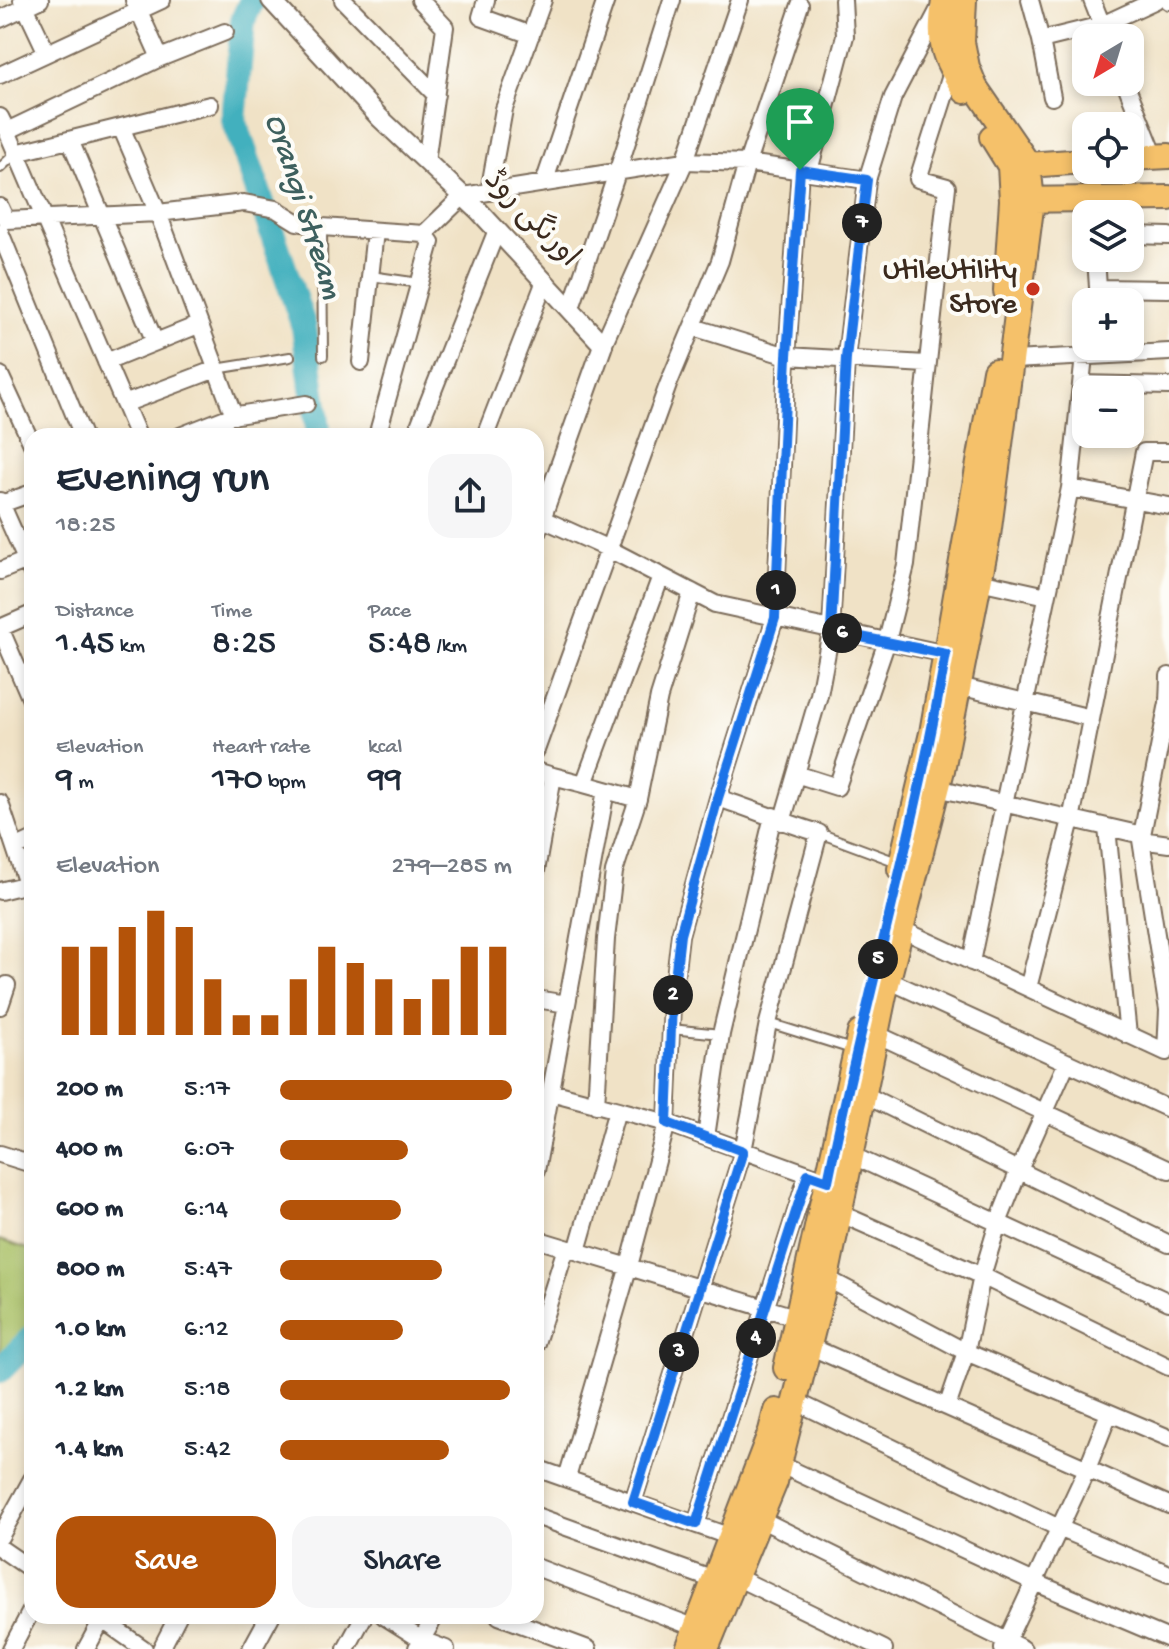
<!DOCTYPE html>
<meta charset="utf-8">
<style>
:root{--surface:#fff;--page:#f6f6f7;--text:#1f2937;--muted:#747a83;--accent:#b45309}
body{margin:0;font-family:"Gochi Hand","Playpen Sans Arabic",sans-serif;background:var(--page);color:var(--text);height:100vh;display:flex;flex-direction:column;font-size:30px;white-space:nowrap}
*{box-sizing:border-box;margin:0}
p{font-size:26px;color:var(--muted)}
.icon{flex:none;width:44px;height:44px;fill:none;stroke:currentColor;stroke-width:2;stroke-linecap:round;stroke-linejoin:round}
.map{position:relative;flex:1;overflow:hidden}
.side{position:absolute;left:24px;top:428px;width:520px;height:1196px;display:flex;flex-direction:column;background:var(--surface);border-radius:24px;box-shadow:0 4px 12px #0003}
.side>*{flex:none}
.needle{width:52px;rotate:218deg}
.tools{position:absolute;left:1072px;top:24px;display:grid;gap:16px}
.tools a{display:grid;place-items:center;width:72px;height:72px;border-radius:16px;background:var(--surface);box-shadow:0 4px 12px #0003;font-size:40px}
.pin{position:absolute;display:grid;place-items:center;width:68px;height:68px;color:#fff;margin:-82px -34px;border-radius:50% 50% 50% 0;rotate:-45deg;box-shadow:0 0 8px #0007}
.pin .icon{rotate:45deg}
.km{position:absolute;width:40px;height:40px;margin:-20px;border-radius:50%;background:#222;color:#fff;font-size:22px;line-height:40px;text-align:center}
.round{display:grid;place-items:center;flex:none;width:84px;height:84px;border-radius:24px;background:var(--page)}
.headline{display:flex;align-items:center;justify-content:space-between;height:136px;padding:0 32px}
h1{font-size:44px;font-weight:600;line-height:60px}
.figures{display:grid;grid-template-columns:repeat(3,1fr);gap:12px;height:136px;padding:8px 32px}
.figures div{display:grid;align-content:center}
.figures b{font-size:34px;font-weight:600}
.figures small{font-size:22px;font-weight:400}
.figures p{font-size:22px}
.chart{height:224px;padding:16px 32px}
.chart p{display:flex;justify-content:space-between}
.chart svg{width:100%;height:144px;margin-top:8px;stroke:var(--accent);stroke-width:6}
.action{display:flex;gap:16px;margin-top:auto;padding:16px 32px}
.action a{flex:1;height:92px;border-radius:24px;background:var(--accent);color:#fff;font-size:32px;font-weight:600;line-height:92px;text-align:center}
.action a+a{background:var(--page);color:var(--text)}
ul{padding:0 32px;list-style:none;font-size:26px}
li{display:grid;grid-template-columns:128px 96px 1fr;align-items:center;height:60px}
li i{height:20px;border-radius:10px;background:var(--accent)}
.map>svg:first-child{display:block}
.green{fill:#a8bf65;stroke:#727442;stroke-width:2}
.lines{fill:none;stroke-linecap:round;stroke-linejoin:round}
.river{stroke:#42b0be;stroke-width:26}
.service-casing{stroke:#7a6a59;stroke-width:12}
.minor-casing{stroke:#7a6a59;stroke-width:20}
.tertiary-casing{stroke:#7a6a59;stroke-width:22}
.primary-casing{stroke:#7a6a59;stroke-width:28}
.service{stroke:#fff;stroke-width:8}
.minor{stroke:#fff;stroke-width:16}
.tertiary{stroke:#fff;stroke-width:18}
.primary{stroke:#f5c16b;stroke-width:24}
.route-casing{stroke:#fff;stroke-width:16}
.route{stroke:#1a73e8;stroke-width:10}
.poi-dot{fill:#c8321e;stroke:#fdfcf7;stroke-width:3}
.labels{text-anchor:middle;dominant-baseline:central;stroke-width:8;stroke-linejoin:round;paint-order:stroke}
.street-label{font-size:30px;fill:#3b2a1e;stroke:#fdfcf7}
.poi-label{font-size:30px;fill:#3b2a1e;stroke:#fdfcf7;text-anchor:end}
.water-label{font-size:32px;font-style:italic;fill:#3e605e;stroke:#fdfcf7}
</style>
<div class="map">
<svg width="1169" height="1649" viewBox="0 0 1169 1649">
<rect width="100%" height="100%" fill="#fdfcf7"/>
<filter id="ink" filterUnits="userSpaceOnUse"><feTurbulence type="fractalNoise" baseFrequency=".0125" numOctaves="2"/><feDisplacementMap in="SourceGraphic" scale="16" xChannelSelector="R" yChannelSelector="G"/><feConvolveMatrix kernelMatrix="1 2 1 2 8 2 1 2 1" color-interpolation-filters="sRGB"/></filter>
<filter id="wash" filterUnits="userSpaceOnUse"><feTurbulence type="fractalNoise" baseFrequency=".006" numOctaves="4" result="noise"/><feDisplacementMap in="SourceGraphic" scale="32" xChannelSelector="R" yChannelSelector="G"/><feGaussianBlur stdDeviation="1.8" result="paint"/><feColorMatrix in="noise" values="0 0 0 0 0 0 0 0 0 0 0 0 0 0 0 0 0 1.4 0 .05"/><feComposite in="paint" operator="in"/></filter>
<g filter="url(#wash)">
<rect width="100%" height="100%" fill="#f0e2c6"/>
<!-- green -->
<path class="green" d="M0,1240L32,1250V1324L0,1357Z"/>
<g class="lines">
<!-- river -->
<path class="river" d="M252,0L243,20L234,120L304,327L319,436
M0,1370L32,1338"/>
</g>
</g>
<g filter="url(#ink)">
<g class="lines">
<defs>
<path id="service" d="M0,168L16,153
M322,227L323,356
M371,276L419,283
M216,369L290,357
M819,833L897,862
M769,1023L855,1050
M671,1029L721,1034"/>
<path id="minor" d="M22,0L47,53
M134,0L160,58
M343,0L436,95
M420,0L445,27L426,162
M486,0L481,17L531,35
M1030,0L1041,40L1052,97
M1092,0L1107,38
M1169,0V1
M0,19L40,0
M1041,40L1102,25L1156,0
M0,75L162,0
M1125,82L1155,157
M0,117L7,131L160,58L225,32
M121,127L158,213L234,416
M7,131L138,436
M70,140L155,342
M16,153L210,105
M809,171L845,36L843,0
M544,183L606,0
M489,192L504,109L543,0
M0,207L6,220L158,213L244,203L276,209L297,222L322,227L424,234L463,196L685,161L747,163L867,180
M0,232L83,436
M1130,235L1169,236
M1096,258L1099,302
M1098,288L1169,289
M571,308L618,170L672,0
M693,327L787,356L926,364
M603,345L685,161L740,0
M1013,360L1169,352
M106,362L198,325
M361,362L375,231
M0,375L32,444
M1081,384L1169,386
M124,404L216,369
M180,436L231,416L306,404
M377,436L431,242L424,234
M415,436L497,230
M485,436L545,281
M1070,488L1169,506
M0,501L32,573
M1,504L32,493
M536,516L609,549L715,604L946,654
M0,571L32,558
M979,581L1047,596
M0,628L32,702
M0,628L32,614
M959,686L1091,718
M536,750L668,385L720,261L747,163L800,5
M536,771L553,776L536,871
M796,774L837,787L887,641L906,565L947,187L918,179L954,66
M553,776L584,784L661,576
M584,784L638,799L614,872L606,939L596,1105
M937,788L1142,835
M718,798L775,618L787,356L800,170
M638,799L659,697L692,592
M0,803L27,884
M782,822L819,695L831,631L846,358L867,180L893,97L939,9
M1107,828L1128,1035
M1141,840L1169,844
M15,848L32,840
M0,891L32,883
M901,929L1166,1052L1168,1010L1141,840L1168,703L1169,676
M971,962L1070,488L1084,356
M888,980L1169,1109
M1028,988L1071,820L1144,452H1169
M536,999L567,1004L536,1171
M567,1004L606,790
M0,1006L7,985
M876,1034L1169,1170
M551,1092L667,1123L819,1178
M863,1094L1169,1244
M706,1137L721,1034L773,816
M0,1154L32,1164
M851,1155L1169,1302
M839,1213L982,1276L1169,1367
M536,1239L798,1318
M577,1251L617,1110
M826,1278L966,1352L1169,1438
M536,1343L566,1248
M809,1346L1169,1505
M795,1401L1059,1528L1169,1574
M947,1407L966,1352L982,1276L998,1223L1019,1170L1067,1062
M779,1464L1034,1582L1169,1639
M536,1468L731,1537
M567,1478L629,1266L667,1123L672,1004L680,935L718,798C752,809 785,823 819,833L768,1023L743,1151L633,1502
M536,1516L714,1580
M760,1519L1023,1649
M696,1524L808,1174
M0,1537L32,1479
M0,1548L32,1570
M536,1567L696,1628
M736,1577L884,1649
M97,1616L144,1649
M384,1616L422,1640L446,1649
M499,1616L588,1649
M417,1648L435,1616
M11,1649L32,1609
M86,1649L104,1616
M161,1649L178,1616
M346,1649L364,1616
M1003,1649L1087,1469L1109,1413"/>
<path id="tertiary" d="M271,0L380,118L479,211L603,345L536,533
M252,1649L270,1616"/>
<path id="primary" d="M944,0C939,46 941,52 965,91
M992,137L1010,166L1012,200L1006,291
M1130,158L1169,156
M1012,166L1086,161
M1015,200L1169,198
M900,869L932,733L995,371
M786,1368L860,1033
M688,1649L771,1431L776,1411
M706,1649L775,1482L779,1464L826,1278L884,995L942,770L988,536L1032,201L1028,164L975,87L967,67L962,42L964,0"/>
</defs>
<!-- service casing -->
<use href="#service" class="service-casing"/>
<!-- minor casing -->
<use href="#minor" class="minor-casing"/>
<!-- tertiary casing -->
<use href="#tertiary" class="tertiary-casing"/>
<!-- primary casing -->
<use href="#primary" class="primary-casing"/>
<!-- service -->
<use href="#service" class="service"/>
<!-- minor -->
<use href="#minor" class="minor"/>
<!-- tertiary -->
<use href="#tertiary" class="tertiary"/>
<!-- primary -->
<use href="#primary" class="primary"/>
</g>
</g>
<g class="lines" filter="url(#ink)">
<defs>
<path id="route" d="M800,170L867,180L846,358L831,631L946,654C915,831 864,1004 828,1181L808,1174L696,1524L633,1502L743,1151L667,1123L672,1004L680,935L718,798L775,618L787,356Z"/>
</defs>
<!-- route casing -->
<use href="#route" class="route-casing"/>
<!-- route -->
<use href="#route" class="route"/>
</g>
<!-- markers -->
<circle class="poi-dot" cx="1033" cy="289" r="8"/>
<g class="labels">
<!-- street labels -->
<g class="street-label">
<text transform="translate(530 220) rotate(46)">اورنگی روڈ</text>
</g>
<!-- poi labels -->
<g class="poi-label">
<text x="1017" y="272">UtileUtility<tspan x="1017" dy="34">Store</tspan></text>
</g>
<!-- water labels -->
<g class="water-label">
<text transform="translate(302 207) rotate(72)">Orangi Stream</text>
</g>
</g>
</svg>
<div class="tools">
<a><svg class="needle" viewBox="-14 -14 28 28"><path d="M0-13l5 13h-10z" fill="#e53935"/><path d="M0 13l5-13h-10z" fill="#747a83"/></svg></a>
<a><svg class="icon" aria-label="locate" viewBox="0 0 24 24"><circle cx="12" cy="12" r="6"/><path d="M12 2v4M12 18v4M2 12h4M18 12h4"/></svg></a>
<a><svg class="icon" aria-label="layers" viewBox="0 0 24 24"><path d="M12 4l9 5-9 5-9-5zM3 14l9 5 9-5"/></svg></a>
<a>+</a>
<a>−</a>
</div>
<div class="pin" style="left:800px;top:170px;background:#1e9e55"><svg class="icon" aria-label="arrive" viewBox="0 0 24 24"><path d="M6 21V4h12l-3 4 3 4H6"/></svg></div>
<b class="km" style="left:776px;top:590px">1</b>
<b class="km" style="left:673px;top:995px">2</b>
<b class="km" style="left:679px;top:1352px">3</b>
<b class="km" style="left:756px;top:1338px">4</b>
<b class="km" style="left:878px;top:959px">5</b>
<b class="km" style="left:842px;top:633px">6</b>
<b class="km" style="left:862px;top:223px">7</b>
<section class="side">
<div class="headline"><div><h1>Evening run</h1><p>18:25</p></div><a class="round"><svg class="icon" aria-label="share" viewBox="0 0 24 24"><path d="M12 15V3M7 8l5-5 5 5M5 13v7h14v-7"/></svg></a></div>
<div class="figures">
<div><p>Distance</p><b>1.45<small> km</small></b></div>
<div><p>Time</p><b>8:25</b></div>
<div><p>Pace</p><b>5:48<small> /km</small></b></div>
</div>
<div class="figures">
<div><p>Elevation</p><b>9<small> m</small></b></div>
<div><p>Heart rate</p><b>170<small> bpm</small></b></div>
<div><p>kcal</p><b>99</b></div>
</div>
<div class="chart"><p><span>Elevation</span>279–285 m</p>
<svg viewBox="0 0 160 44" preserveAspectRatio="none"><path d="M5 44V17M15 44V17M25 44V11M35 44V6M45 44V11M55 44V27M65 44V38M75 44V38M85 44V27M95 44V17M105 44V22M115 44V27M125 44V33M135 44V27M145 44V17M155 44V17"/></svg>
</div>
<ul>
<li><b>200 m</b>5:17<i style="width:100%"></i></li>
<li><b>400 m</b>6:07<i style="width:55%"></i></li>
<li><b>600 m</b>6:14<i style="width:52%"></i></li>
<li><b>800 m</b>5:47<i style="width:70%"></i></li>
<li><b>1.0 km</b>6:12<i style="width:53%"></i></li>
<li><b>1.2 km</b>5:18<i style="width:99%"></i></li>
<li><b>1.4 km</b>5:42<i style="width:73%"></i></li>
</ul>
<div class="action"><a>Save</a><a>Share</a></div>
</section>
</div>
